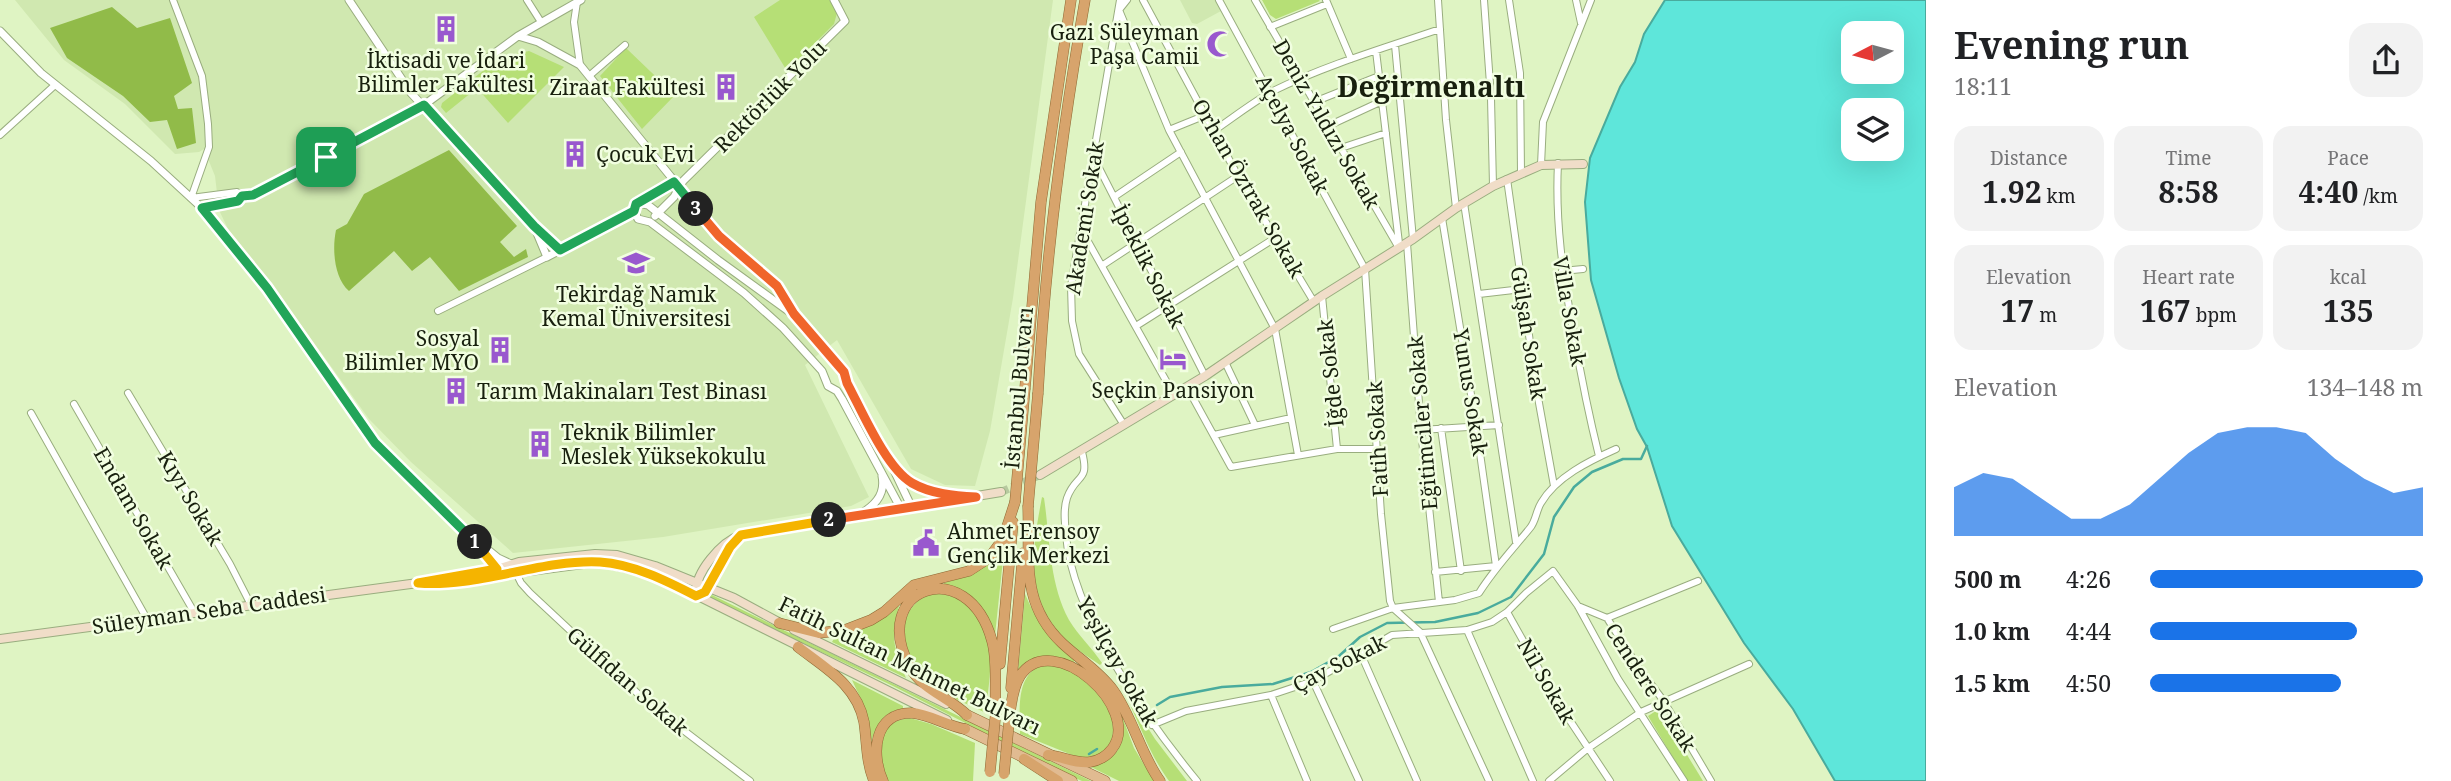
<!DOCTYPE html>
<meta charset="utf-8">
<style>
:root{--surface:#fff;--page:#f2f2f2;--text:#202124;--muted:#757577;--accent:#1a73e8}
body{margin:0;font-family:"Noto Serif",serif;background:var(--page);color:var(--text);height:100vh;display:flex;flex-direction:column;font-size:26px;white-space:nowrap}
*{box-sizing:border-box;margin:0}
p{font-size:23px;color:var(--muted)}
.icon{flex:none;width:38px;height:38px;fill:none;stroke:currentColor;stroke-width:2;stroke-linecap:round;stroke-linejoin:round}
.map{position:relative;flex:1;overflow:hidden}
.panel{display:flex;flex-direction:column;background:var(--surface);width:525px}
.panel>*{flex:none}
.needle{width:46px;rotate:264deg}
.fabs{position:absolute;left:1841px;top:21px;display:grid;gap:14px}
.fabs a{display:grid;place-items:center;width:63px;height:63px;border-radius:14px;background:var(--surface);box-shadow:0 7px 28px #0002;font-size:35px}
.pin{position:absolute;display:grid;place-items:center;width:60px;height:60px;color:#fff;margin:-30px;border-radius:14px;box-shadow:0 4px 10px #0006}
.km{position:absolute;width:35px;height:35px;margin:-18px;border-radius:50%;background:#222;color:#fff;font-size:19px;line-height:35px;text-align:center}
.round{display:grid;place-items:center;flex:none;width:74px;height:74px;border-radius:21px;background:var(--page)}
.summary{display:flex;align-items:center;justify-content:space-between;height:119px;padding:0 28px}
h1{font-size:38px;font-weight:700;line-height:52px}
.figures{display:grid;grid-template-columns:repeat(3,1fr);gap:10px;height:119px;padding:7px 28px}
.figures div{display:grid;align-content:center;border-radius:18px;background:var(--page);text-align:center}
.figures b{font-size:30px;font-weight:700}
.figures small{font-size:19px;font-weight:400}
.figures p{font-size:19px}
.chart{height:196px;padding:14px 28px}
.chart p{display:flex;justify-content:space-between}
.chart svg{width:100%;height:126px;margin-top:7px;fill:var(--accent);opacity:.7}
ul{padding:0 28px;list-style:none;font-size:23px}
li{display:grid;grid-template-columns:112px 84px 1fr;align-items:center;height:52px}
li i{height:18px;border-radius:9px;background:var(--accent)}
main{display:flex;flex:1;min-height:0}
.map>svg:first-child{display:block}
.built{fill:#d0e8b0}
.green{fill:#b6df76}
.forest{fill:#91bb49}
.water{fill:#5ee6da;stroke:#49ab9d;stroke-width:2;fill-rule:evenodd}
.lines{fill:none;stroke-linecap:round;stroke-linejoin:round}
.stream{stroke:#49ab9d;stroke-width:2.5}
.secondary-tunnel{stroke:#b7ca9f;stroke-width:8;stroke-dasharray:8 4;stroke-linecap:butt}
.minor-casing{stroke:#99ad7f;stroke-width:8}
.tertiary-casing{stroke:#99ad7f;stroke-width:9}
.secondary-casing{stroke:#99ad7f;stroke-width:10}
.primary-casing{stroke:#8e6833;stroke-width:11}
.trunk-casing{stroke:#8e6833;stroke-width:11}
.minor{stroke:#fff;stroke-width:6}
.tertiary{stroke:#fff;stroke-width:7}
.secondary{stroke:#f0ddc8;stroke-width:8}
.primary{stroke:#e1bb91;stroke-width:10}
.trunk{stroke:#d7a46c;stroke-width:10}
.trunk-bridge-casing{stroke:#8e6833;stroke-width:11;stroke-linecap:butt}
.trunk-bridge{stroke:#d7a46c;stroke-width:10}
.split-1-casing{stroke:#fff;stroke-width:14}
.split-2-casing{stroke:#fff;stroke-width:14}
.split-3-casing{stroke:#fff;stroke-width:14}
.split-4-casing{stroke:#fff;stroke-width:14}
.split-1{stroke:#22a559;stroke-width:9}
.split-2{stroke:#f5b400;stroke-width:9}
.split-3{stroke:#f0652b;stroke-width:9}
.split-4{stroke:#22a559;stroke-width:9}
.labels{text-anchor:middle;dominant-baseline:central;stroke-width:5;stroke-linejoin:round;paint-order:stroke}
.poi-label{font-size:21px;fill:#18200e;stroke:#f1fee0;text-anchor:start}
.street-label{font-size:21px;fill:#18200e;stroke:#f1fee0}
.district-label{font-size:28px;font-weight:bold;fill:#18200e;stroke:#f1fee0}
</style>
<main>
<div class="map">
<svg width="1926" height="781" viewBox="0 0 1926 781">
<rect width="100%" height="100%" fill="#dff4c3"/>
<!-- built -->
<path class="built" d="M15,0H1053L1013,298L990,431L975,486L945,485L911,469L837,340L805,365L869,497L851,506L663,537L513,553L411,462L369,419L283,300L228,229L219,210L215,176L204,149L199,152L175,154L125,104L64,60Z
M1180,0H1215L1221,11L1197,24L1192,23Z"/>
<!-- green -->
<path class="green" d="M780,0H830L837,13L834,24L787,71L754,17Z
M1262,0H1319L1320,1L1276,19L1270,15Z
M626,48L675,95L642,129L600,76Z
M529,51L564,67L508,123L477,88L446,113L441,107L442,103L493,63L495,67L505,61V56Z
M1042,497L1044,498C1050,538 1049,583 1069,620C1078,635 1092,648 1102,663L1100,665C1089,657 1075,649 1065,639C1024,597 1032,550 1042,497Z
M1004,547V550L995,635C986,609 972,590 944,586V583C969,575 987,568 1004,547Z
M710,594L1091,781H1082L1059,771L893,686L708,598Z
M932,594C968,591 988,626 990,659C991,677 987,696 986,713C968,704 945,696 929,682C902,659 890,608 932,594Z
M1025,594C1036,621 1052,642 1075,660L1073,663C1052,652 1035,658 1018,671Z
M900,603C890,634 893,648 906,678L832,642L835,637L870,626Z
M1044,664C1051,665 1059,665 1065,668C1090,681 1125,715 1109,745C1104,755 1092,758 1082,759L1020,734C1020,709 1015,674 1044,664Z
M852,680L903,706V709C882,711 875,728 870,746L865,708Z
M1134,706L1155,739L1187,781H1169C1152,758 1143,733 1131,707Z
M1659,709L1703,781H1687L1648,716Z
M1120,711L1134,748L1154,781H1119L1091,767C1121,758 1128,741 1120,711Z
M910,718L931,724L975,743L973,781H888C880,766 873,733 893,723C898,720 904,719 910,718Z"/>
<!-- forest -->
<path class="forest" d="M112,7L137,28L170,18L192,83L174,96L178,109L192,108L196,143L177,149L167,120L150,122L123,96L67,58L50,28Z
M449,150L517,226L500,242L514,257L526,249L528,257L459,291L430,257L412,271L394,251L349,291C334,278 332,249 336,230L347,224L364,194Z"/>
<!-- water -->
<path class="water" d="M1665,0H1926V781H1835L1793,709L1744,643L1672,526L1647,447L1637,429L1619,378L1591,280L1585,202L1590,158L1620,87L1635,62L1644,34ZM1853,33H1892V72H1853ZM1853,110H1892V149H1853Z"/>
<g class="lines">
<!-- stream -->
<path class="stream" d="M1157,705L1170,697L1222,687L1273,684L1311,672L1339,656L1360,637L1387,623L1435,622L1478,613L1511,597L1544,554L1554,517L1574,487L1592,472L1623,459H1641L1647,446
M1089,754L1097,749"/>
<!-- secondary-tunnel -->
<path class="secondary-tunnel" d="M1001,492L1040,475"/>
<defs>
<path id="minor" d="M173,0L202,76L208,124L209,147L191,198L237,192L242,196
M527,0L541,22
M1120,0L1071,286L1072,321L1079,354L1124,425
M1127,0L1119,10L1169,130L1275,329L1298,455
M1143,0L1238,176L1314,302
M1219,0L1365,269L1381,514L1390,601L1393,608L1420,632L1489,781
M1255,0L1399,248
M1326,0L1351,59
M1438,0L1446,120L1456,208
M1484,0L1491,98L1493,186
M1509,0L1520,73L1521,173
M1576,0L1581,23
M577,2L574,22L580,65
M1270,27L1327,4
M1395,45L1413,239
M1376,51L1399,243
M589,76L625,45
M1314,102L1379,76
M1328,126L1382,101
M1169,130L1206,115
M1215,130C1234,117 1253,102 1273,91C1326,65 1384,48 1440,29
M0,135L55,85
M1341,148L1386,133
M1094,158L1205,376
M1558,163C1555,223 1563,276 1574,335C1581,376 1589,416 1599,456
M1541,165L1543,122L1591,0
M1507,179L1537,392L1554,486
M1114,197L1181,152
M1464,203L1516,542
M202,208L238,201L242,196
M1081,229L1174,395
M1407,243L1421,430L1439,602
M1103,265L1238,176
M1562,271L1583,269
M1479,294L1522,289
M1322,296L1337,449
M438,311L547,257
M1136,326L1275,238
M1225,362L1255,425
M1187,387L1231,467L1337,449H1378
M128,393L230,564L251,605
M74,404L194,612
M31,413L147,619
M1441,428L1461,571
M1421,430L1499,425
M1214,435L1291,418
M1082,452C1090,483 1076,473 1067,498C1063,510 1065,523 1066,535C1072,614 1147,720 1197,781
M515,571L521,583L530,593L649,704L750,781
M1435,572L1496,566L1476,425L1442,218
M1578,606L1607,618L1638,667L1663,700L1711,781
M1507,612L1557,701L1610,781
M1607,618L1698,581
M1333,629L1393,608L1455,600L1479,593C1494,569 1512,550 1530,528C1536,521 1536,511 1541,503C1556,477 1589,461 1616,449
M1467,630L1533,781
M1360,652L1417,781
M1313,681L1359,781
M1271,695L1307,781
M1152,725L1186,711L1271,695L1313,681L1392,635L1467,630L1492,622L1507,612L1526,593L1553,571L1578,606L1618,679L1684,781
M1549,781L1587,749L1641,712L1749,664"/>
<path id="tertiary" d="M349,0L411,93L534,226L560,250
M0,31L41,73L151,161L202,208L267,287L375,443L450,519L498,558L511,564
M518,36L538,42L580,65L719,236L777,286L794,314
M242,196L253,195L424,105L518,36L581,0
M642,203L674,182
M634,211L638,219L650,222L744,293L783,328L822,371L828,386L837,391L842,399L901,509
M655,216L674,197L683,181L845,21L834,0
M534,226L547,257L634,211L638,203L648,205L718,260L798,318L832,360L844,372L847,383L892,466L912,508
M896,470C915,489 940,494 965,496
M857,516C873,507 886,496 882,476
M478,547L497,569"/>
<path id="secondary" d="M1040,475L1205,376L1322,296L1413,239L1456,208L1493,186L1541,165L1583,164
M454,581L598,562L637,570L680,587L947,720
M705,591L730,547L739,537
M696,595C694,573 721,542 741,535L1001,492
M794,630L946,704
M0,639L418,583L497,569L519,562L595,554L617,555L655,566L734,598L782,624"/>
<path id="primary" d="M967,715L1105,781
M965,729L1072,781"/>
<path id="trunk" d="M1025,388L1041,202L1071,0
M1038,393C1045,262 1062,130 1085,0
M1028,507C1030,559 1020,603 1062,643C1079,659 1099,671 1113,690C1133,718 1140,753 1160,781
M779,623L819,633L845,630L871,620L884,612L914,585L969,571L989,558L1003,539L1015,502
M798,647C825,668 857,685 864,722C867,742 866,762 874,781
M1000,664L1013,522
M1011,688L1023,553
M1010,712C1012,700 1013,687 1020,676C1053,627 1143,709 1112,749C1107,756 1098,761 1090,762C1075,764 1062,756 1048,755
M967,715C949,697 922,690 910,667C867,588 968,552 992,641C998,662 994,688 996,710
M1024,759L1058,781
M883,781C871,755 873,712 912,713C929,714 947,726 965,729"/>
</defs>
<!-- minor casing -->
<use href="#minor" class="minor-casing"/>
<!-- tertiary casing -->
<use href="#tertiary" class="tertiary-casing"/>
<!-- secondary casing -->
<use href="#secondary" class="secondary-casing"/>
<!-- primary casing -->
<use href="#primary" class="primary-casing"/>
<!-- trunk casing -->
<use href="#trunk" class="trunk-casing"/>
<!-- minor -->
<use href="#minor" class="minor"/>
<!-- tertiary -->
<use href="#tertiary" class="tertiary"/>
<!-- secondary -->
<use href="#secondary" class="secondary"/>
<!-- primary -->
<use href="#primary" class="primary"/>
<!-- trunk -->
<use href="#trunk" class="trunk"/>
<defs>
<path id="trunk-bridge" d="M1015,502L1025,388
M1028,507L1038,393
M990,772L996,710
M1004,774L1010,712"/>
</defs>
<!-- trunk-bridge casing -->
<use href="#trunk-bridge" class="trunk-bridge-casing"/>
<!-- trunk-bridge -->
<use href="#trunk-bridge" class="trunk-bridge"/>
</g>
<g class="lines">
<defs>
<path id="split-1" d="M326,157L253,195L242,196L238,201L202,208L267,288L375,443L475,542"/>
<path id="split-2" d="M475,542L497,569L418,583C477,588 541,559 600,562C633,564 667,581 696,596L705,592L730,547L741,535L829,520"/>
<path id="split-3" d="M696,209L719,236L777,286L794,314L844,372L847,383C862,411 886,468 912,483C931,494 955,496 976,497L829,520"/>
<path id="split-4" d="M326,157L424,105L534,226L560,250L634,211L636,204L674,182L696,209"/>
</defs>
<!-- split-1 casing -->
<use href="#split-1" class="split-1-casing"/>
<!-- split-2 casing -->
<use href="#split-2" class="split-2-casing"/>
<!-- split-3 casing -->
<use href="#split-3" class="split-3-casing"/>
<!-- split-4 casing -->
<use href="#split-4" class="split-4-casing"/>
<!-- split-1 -->
<use href="#split-1" class="split-1"/>
<!-- split-2 -->
<use href="#split-2" class="split-2"/>
<!-- split-3 -->
<use href="#split-3" class="split-3"/>
<!-- split-4 -->
<use href="#split-4" class="split-4"/>
</g>
<!-- icons -->
<defs>
<symbol id="building-bare" viewBox="-9 -9 18 18"><path d="M-4-6H4V6H1V3H-1V6H-4ZM-2.5-4.3h1.7v1.8h-1.7ZM.8-4.3h1.7v1.8H.8ZM-2.5-1h1.7V.8h-1.7ZM.8-1h1.7V.8H.8Z" fill="#9958ce" stroke="#f1fee0" stroke-width="2.5" paint-order="stroke"/></symbol>
<symbol id="mosque-bare" viewBox="-9 -9 18 18"><path d="M3.5-4.9A6 6 0 1 0 3.5 4.9A5 5 0 1 1 3.5-4.9Z" fill="#9958ce" stroke="#f1fee0" stroke-width="2.5" paint-order="stroke"/></symbol>
<symbol id="university-bare" viewBox="-9 -9 18 18"><path d="M0-5L7-2L0 1L-7-2ZM-4 1L0 2.5L4 1V4Q0 6-4 4Z" fill="#9958ce" stroke="#f1fee0" stroke-width="2.5" paint-order="stroke"/></symbol>
<symbol id="hotel-bare" viewBox="-9 -9 18 18"><path d="M-6-4.5h1.5V1H6V5H4.5V3h-9V5H-6ZM-4 0a1.8 1.8 0 1 1 3.6 0ZM.5 0V-2.5h3Q6-2.5 6 0Z" fill="#9958ce" stroke="#f1fee0" stroke-width="2.5" paint-order="stroke"/></symbol>
<symbol id="civic-bare" viewBox="-9 -9 18 18"><path d="M-.6-6.5H3V-4.5H.6V-3L4-1V1h2V6H-6V1h2V-1L-.6-3ZM-1.2 2.5V6h2.4V2.5Z" fill="#9958ce" stroke="#f1fee0" stroke-width="2.5" paint-order="stroke"/></symbol>
</defs>
<g fill-rule="evenodd">
<use href="#building-bare" x="427" y="10" width="38" height="38"/>
<use href="#mosque-bare" x="1201" y="25" width="38" height="38"/>
<use href="#building-bare" x="707" y="68" width="38" height="38"/>
<use href="#building-bare" x="556" y="135" width="38" height="38"/>
<use href="#university-bare" x="617" y="244" width="38" height="38"/>
<use href="#building-bare" x="481" y="331" width="38" height="38"/>
<use href="#hotel-bare" x="1154" y="340" width="38" height="38"/>
<use href="#building-bare" x="437" y="372" width="38" height="38"/>
<use href="#building-bare" x="521" y="425" width="38" height="38"/>
<use href="#civic-bare" x="907" y="524" width="38" height="38"/>
</g>
<g class="labels">
<!-- poi labels -->
<g class="poi-label">
<text x="1199" y="32" text-anchor="end">Gazi Süleyman<tspan x="1199" dy="24">Paşa Camii</tspan></text>
<text x="446" y="60" text-anchor="middle">İktisadi ve İdari<tspan x="446" dy="24">Bilimler Fakültesi</tspan></text>
<text x="705" y="87" text-anchor="end">Ziraat Fakültesi</text>
<text x="596" y="154">Çocuk Evi</text>
<text x="636" y="294" text-anchor="middle">Tekirdağ Namık<tspan x="636" dy="24">Kemal Üniversitesi</tspan></text>
<text x="479" y="338" text-anchor="end">Sosyal<tspan x="479" dy="24">Bilimler MYO</tspan></text>
<text x="1173" y="390" text-anchor="middle">Seçkin Pansiyon</text>
<text x="477" y="391">Tarım Makinaları Test Binası</text>
<text x="561" y="432">Teknik Bilimler<tspan x="561" dy="24">Meslek Yüksekokulu</tspan></text>
<text x="947" y="531">Ahmet Erensoy<tspan x="947" dy="24">Gençlik Merkezi</tspan></text>
</g>
<!-- street labels -->
<g class="street-label">
<text transform="translate(770 96) rotate(-45)">Rektörlük Yolu</text>
<text transform="translate(1327 124) rotate(60)">Deniz Yıldızı Sokak</text>
<text transform="translate(1293 134) rotate(62)">Açelya Sokak</text>
<text transform="translate(1249 188) rotate(60)">Orhan Öztrak Sokak</text>
<text transform="translate(1084 218) rotate(-81)">Akademi Sokak</text>
<text transform="translate(1149 266) rotate(63)">İpeklik Sokak</text>
<text transform="translate(1570 311) rotate(80)">Villa Sokak</text>
<text transform="translate(1529 333) rotate(81)">Gülşah Sokak</text>
<text transform="translate(1330 373) rotate(-96)">İğde Sokak</text>
<text transform="translate(1018 388) rotate(-85)">İstanbul Bulvarı</text>
<text transform="translate(1471 392) rotate(81)">Yunus Sokak</text>
<text transform="translate(1422 423) rotate(-95)">Eğitimciler Sokak</text>
<text transform="translate(1377 439) rotate(-93)">Fatih Sokak</text>
<text transform="translate(191 498) rotate(59)">Kıyı Sokak</text>
<text transform="translate(134 508) rotate(60)">Endam Sokak</text>
<text transform="translate(209 610) rotate(-8)">Süleyman Seba Caddesi</text>
<text transform="translate(1118 661) rotate(61)">Yeşilçay Sokak</text>
<text transform="translate(1339 663) rotate(-27)">Çay Sokak</text>
<text transform="translate(910 665) rotate(26)">Fatih Sultan Mehmet Bulvarı</text>
<text transform="translate(628 681) rotate(41)">Gülfidan Sokak</text>
<text transform="translate(1547 681) rotate(60)">Nil Sokak</text>
<text transform="translate(1651 687) rotate(57)">Cendere Sokak</text>
</g>
<!-- district labels -->
<g class="district-label">
<text x="1431" y="86">Değirmenaltı</text>
</g>
</g>
</svg>
<div class="fabs">
<a><svg class="needle" viewBox="-14 -14 28 28"><path d="M0-13l5 13h-10z" fill="#e53935"/><path d="M0 13l5-13h-10z" fill="#757577"/></svg></a>
<a><svg class="icon" aria-label="layers" viewBox="0 0 24 24"><path d="M12 4l9 5-9 5-9-5zM3 14l9 5 9-5"/></svg></a>
</div>
<div class="pin" style="left:326px;top:157px;background:#1e9e55"><svg class="icon" aria-label="arrive" viewBox="0 0 24 24"><path d="M6 21V4h12l-3 4 3 4H6"/></svg></div>
<b class="km" style="left:475px;top:542px">1</b>
<b class="km" style="left:829px;top:520px">2</b>
<b class="km" style="left:696px;top:209px">3</b>
</div>
<section class="panel">
<div class="summary"><div><h1>Evening run</h1><p>18:11</p></div><a class="round"><svg class="icon" aria-label="share" viewBox="0 0 24 24"><path d="M12 15V3M7 8l5-5 5 5M5 13v7h14v-7"/></svg></a></div>
<div class="figures">
<div><p>Distance</p><b>1.92<small> km</small></b></div>
<div><p>Time</p><b>8:58</b></div>
<div><p>Pace</p><b>4:40<small> /km</small></b></div>
</div>
<div class="figures">
<div><p>Elevation</p><b>17<small> m</small></b></div>
<div><p>Heart rate</p><b>167<small> bpm</small></b></div>
<div><p>kcal</p><b>135</b></div>
</div>
<div class="chart"><p><span>Elevation</span>134–148 m</p>
<svg viewBox="0 0 160 44" preserveAspectRatio="none"><path d="M0 44V27L10 22L20 24L30 31L40 38L50 38L60 33L70 24L80 15L90 8L100 6L110 6L120 8L130 17L140 24L150 29L160 27V44z"/></svg>
</div>
<ul>
<li><b>500 m</b>4:26<i style="width:100%"></i></li>
<li><b>1.0 km</b>4:44<i style="width:76%"></i></li>
<li><b>1.5 km</b>4:50<i style="width:70%"></i></li>
</ul>
</section>
</main>
